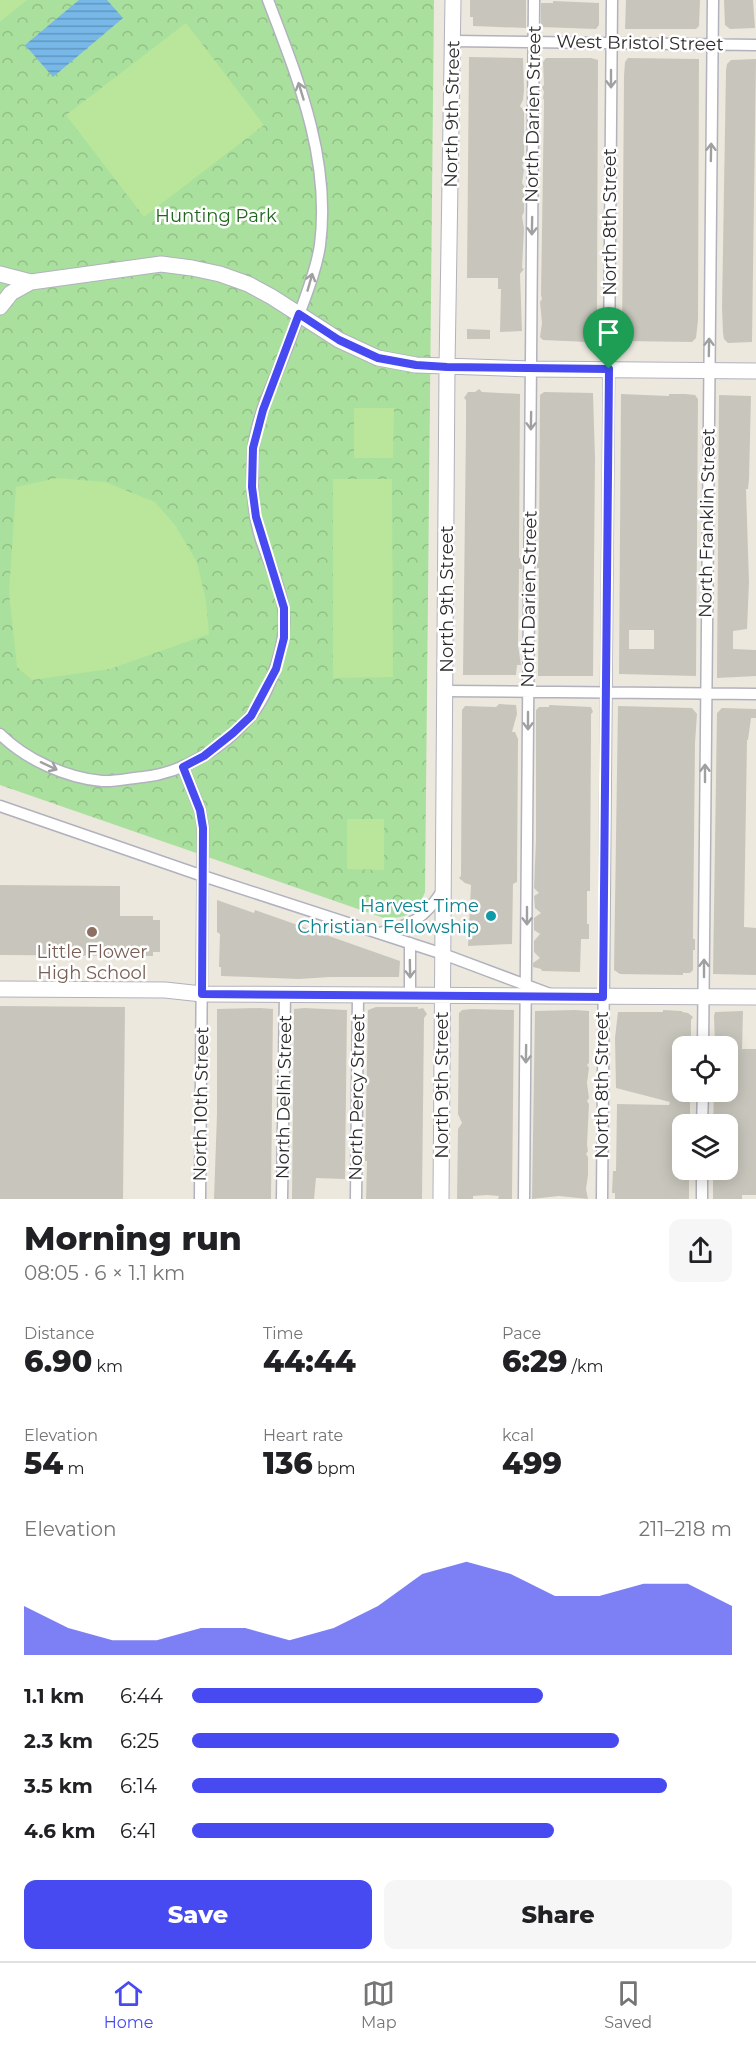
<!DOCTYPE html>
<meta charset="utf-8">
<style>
:root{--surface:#fff;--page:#f6f6f6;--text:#202124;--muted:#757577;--line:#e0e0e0;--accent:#474af1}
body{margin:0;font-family:Montserrat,sans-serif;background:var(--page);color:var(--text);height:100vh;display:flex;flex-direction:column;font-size:22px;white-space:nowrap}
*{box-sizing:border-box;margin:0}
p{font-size:20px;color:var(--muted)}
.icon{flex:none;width:33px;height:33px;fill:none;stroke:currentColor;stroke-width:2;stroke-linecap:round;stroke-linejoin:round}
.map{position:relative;height:1199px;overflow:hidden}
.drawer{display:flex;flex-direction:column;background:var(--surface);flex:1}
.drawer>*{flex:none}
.controls{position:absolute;left:672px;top:1036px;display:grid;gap:12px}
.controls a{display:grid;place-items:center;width:66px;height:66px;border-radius:12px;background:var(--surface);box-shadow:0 3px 15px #0003;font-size:30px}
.pin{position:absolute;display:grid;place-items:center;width:51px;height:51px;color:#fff;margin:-62px -26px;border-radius:50% 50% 50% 0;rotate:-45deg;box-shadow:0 0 6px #0007}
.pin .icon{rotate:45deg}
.round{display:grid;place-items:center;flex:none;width:63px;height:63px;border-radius:12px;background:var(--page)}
.headline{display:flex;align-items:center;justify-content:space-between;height:102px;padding:0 24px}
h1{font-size:33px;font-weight:800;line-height:45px}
.stats{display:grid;grid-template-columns:repeat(3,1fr);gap:9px;height:102px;padding:6px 24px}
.stats div{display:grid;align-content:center}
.stats b{font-size:30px;font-weight:800}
.stats small{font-size:16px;font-weight:400}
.stats p{font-size:16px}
.chart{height:168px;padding:12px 24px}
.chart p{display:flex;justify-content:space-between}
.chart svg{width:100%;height:108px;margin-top:6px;fill:var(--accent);opacity:.7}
.cta{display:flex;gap:12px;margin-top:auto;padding:12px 24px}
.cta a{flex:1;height:69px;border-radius:12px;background:var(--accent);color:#fff;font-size:24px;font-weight:800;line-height:69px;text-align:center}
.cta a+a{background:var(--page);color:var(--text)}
ul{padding:0 24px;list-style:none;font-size:20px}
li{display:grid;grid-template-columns:96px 72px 1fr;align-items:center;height:45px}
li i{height:15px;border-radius:8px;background:var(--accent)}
.tab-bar{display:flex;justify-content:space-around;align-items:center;height:84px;border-top:2px solid var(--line);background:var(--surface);font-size:16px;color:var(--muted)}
.tab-bar a{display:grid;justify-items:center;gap:3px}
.tab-bar .selected{color:var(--accent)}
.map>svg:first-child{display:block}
.park{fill:url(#park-crowns)}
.pitch{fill:#b9e69a}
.water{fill:url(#water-rules)}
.building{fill:#c8c6bc;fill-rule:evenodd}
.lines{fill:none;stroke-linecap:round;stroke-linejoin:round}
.street-casing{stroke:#b1b2be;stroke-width:13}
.secondary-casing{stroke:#b1b2be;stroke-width:17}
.street{stroke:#fff;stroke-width:10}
.secondary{stroke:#fff;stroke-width:15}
.oneway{stroke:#a0a0a0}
.route-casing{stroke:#fff;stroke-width:12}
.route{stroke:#474af1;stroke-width:8}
.culture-dot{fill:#0f9aa8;stroke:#fff;stroke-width:2}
.education-dot{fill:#8d6e63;stroke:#fff;stroke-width:2}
.labels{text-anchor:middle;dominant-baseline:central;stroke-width:5;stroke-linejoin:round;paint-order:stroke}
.street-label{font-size:18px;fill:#2b2b2b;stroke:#fff}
.park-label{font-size:18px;fill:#21651e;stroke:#fff}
.culture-label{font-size:18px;fill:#0d838f;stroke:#fff;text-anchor:end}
.education-label{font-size:18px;fill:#785e54;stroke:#fff}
</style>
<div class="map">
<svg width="756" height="1199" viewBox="0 0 756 1199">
<defs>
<pattern id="park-crowns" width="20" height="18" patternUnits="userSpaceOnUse" patternTransform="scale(1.5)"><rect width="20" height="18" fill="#a9e09d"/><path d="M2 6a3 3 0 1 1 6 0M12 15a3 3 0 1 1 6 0" fill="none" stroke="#92c087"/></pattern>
<pattern id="water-rules" width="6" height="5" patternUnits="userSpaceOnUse" patternTransform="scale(1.5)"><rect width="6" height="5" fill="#77b8e9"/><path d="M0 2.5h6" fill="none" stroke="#6296bd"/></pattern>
</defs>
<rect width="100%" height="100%" fill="#ece8de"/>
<!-- park -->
<path class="park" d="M0,0H434L425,892C417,913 406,919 384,918L0,785Z"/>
<!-- pitch -->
<path class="pitch" d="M0,0H27L0,22Z
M186,23L264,125L144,217L66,115Z
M354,408H394L393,458H354Z
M57,478L105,482L155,502L175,525L197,562L206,601L209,634L110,669L32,680L17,667L9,593L16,487Z
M333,479H392L393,677L333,678Z
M347,819H384V870L347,869Z"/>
<!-- water -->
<path class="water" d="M79,0H107L123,18L53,77L25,45Z"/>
<!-- building -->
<path class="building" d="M470,0H526V28L473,26V17H470Z
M626,0H700L699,26L696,29H625Z
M724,0H753L755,28L730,29L725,25Z
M553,1L599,3V25L596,29L541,27V3H553Z
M469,57L523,58L524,90L523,100L520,106L524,111V155L522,159L524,162L522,166L524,170L522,183L524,186V212L522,216L524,229L522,268L524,269L520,274L522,331L500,332L501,289H498V278H467Z
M546,58H591L598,60L597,314L596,341L588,342L543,340L540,337L542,323L540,302L542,299L541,295L544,100L543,98L544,92L542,87L544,85L543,62Z
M628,58L699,59L698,320L696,338L692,342L622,341L624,76L625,62Z
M756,59L752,342L728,343L724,339L723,333L722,307L726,70L727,64L731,60Z
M467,329L490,330V339H467Z
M479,389L482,392L520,394L519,558H522V569H519L518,645L521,665H517L516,675H463L466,429V400L464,398L468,392H475Z
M544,392L593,393L595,459L593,676H538L539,568H537V557H539L540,395Z
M621,394L669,396V394H685L695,395L698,399L696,676L619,674ZM629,630H654V649H629Z
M719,395L751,396L749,479L748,489H746L749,582L747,629L733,631V649L756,650V676L717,678Z
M499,704L516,705L517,714L512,732H515L518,739L517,882L513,884L512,944L468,946L471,885L465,883L459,878L461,876L462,710L465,706L496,707Z
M549,705L591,707L593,712L591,714V736L590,891H587V924H589V939H581L580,972L542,971L541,969L533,967V963L540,958L534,952V941L540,934L534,930V918L541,913L535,908L534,896L539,893L534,888L536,839V710L539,707H549Z
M618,706L692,708L697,714L695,743L693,939H695V950H693V970L690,973H683V975L620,974L614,970Z
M722,708L756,709V718H751L748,740H747L744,927L756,928V975L713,974L717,713Z
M0,885L120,886V916H153V920H160V952H153V956L0,955Z
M217,900L254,913L255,910L400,961L399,977H330L299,979L221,976V967H219L220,934L217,932Z
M0,1006L125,1007L123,1199H0Z
M376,1007H418V1009L423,1008L427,1014L424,1018L422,1199H366L367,1161H365L368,1010Z
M260,1008L273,1009L271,1199H214L217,1114V1009Z
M304,1008L347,1010L345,1179L316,1178L314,1199H292L294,1009Z
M472,1009L514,1010L512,1199H498L499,1196L487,1195L473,1196V1199H457L458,1129L462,1123L458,1114L459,1013L462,1010Z
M575,1010L589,1011V1063L587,1065L589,1068L587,1083L589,1098L587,1101L589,1104L587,1145L588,1151L586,1154L588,1157V1175L586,1189L588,1199L559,1196L532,1199L535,1011Z
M663,1010L682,1011V1012L688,1013L693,1017L691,1020V1047H682V1092H690V1125H682V1170H689V1199H615V1193H612L613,1171H616L617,1104L669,1105L670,1102L616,1088L615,1038L618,1012H663Z
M743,1011L742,1049H756V1195H742V1199H713V1170H728V1125H713L714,1092H728V1047H715L714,1016L715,1012Z"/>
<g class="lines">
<defs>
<path id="street" d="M453,41L756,45
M446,691L756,694
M0,734C25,759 66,778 102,781C115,782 130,778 143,777C183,773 223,748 249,718C270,694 289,639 283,607C280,586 271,567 264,548C252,518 251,483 253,451C257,409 281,369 294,329C303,302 316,273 320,245C331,159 298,79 268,0
M183,767L200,810L203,828L200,1199
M0,806L203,876L443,954L550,994
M379,933C412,925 424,919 443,890
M410,943V995
M703,1047L713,0
M702,1125L703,1092
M282,1199L285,994
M356,1199L358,995
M524,1199L534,0
M602,1199L612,0
M702,1199V1170"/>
<path id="secondary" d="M0,274L31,282L161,264L192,268L220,274L248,284L272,297L339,340L378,358L416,365L531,369L756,371
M0,307L11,293L31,282
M0,989L165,990L202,994L756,997
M441,1199L447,367L453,0"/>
</defs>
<!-- street casing -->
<use href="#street" class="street-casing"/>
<!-- secondary casing -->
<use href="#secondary" class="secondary-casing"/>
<!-- street -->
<use href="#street" class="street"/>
<!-- secondary -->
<use href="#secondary" class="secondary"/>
</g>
<!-- one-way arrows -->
<defs><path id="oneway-shaft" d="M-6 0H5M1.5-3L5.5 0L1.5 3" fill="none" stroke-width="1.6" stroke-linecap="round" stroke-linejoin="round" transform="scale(1.5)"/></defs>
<g class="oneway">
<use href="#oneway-shaft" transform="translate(611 79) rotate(90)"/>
<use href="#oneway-shaft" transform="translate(301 91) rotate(-107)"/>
<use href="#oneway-shaft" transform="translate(711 152) rotate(-89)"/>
<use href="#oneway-shaft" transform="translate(532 226) rotate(91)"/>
<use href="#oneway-shaft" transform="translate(310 282) rotate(-74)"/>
<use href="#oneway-shaft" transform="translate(709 347) rotate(-89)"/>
<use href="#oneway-shaft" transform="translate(531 421) rotate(91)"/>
<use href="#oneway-shaft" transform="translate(528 721) rotate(90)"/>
<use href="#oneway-shaft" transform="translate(49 766) rotate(25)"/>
<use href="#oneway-shaft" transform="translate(705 773) rotate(-90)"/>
<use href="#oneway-shaft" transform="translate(527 916) rotate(90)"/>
<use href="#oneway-shaft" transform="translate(704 968) rotate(-90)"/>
<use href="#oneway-shaft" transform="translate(410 969) rotate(89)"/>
<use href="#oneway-shaft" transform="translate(526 1054) rotate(91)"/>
</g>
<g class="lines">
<defs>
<path id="route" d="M299,314L339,340L378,358L416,365L447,367L609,369L603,997L202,994L203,828L200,810L183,767L204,756L233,733L251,716L276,669L284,638V608L256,517L252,487L253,448L263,410Z"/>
</defs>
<!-- route casing -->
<use href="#route" class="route-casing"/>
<!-- route -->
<use href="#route" class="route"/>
</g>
<!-- markers -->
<circle class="culture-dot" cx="491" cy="916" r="6"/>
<circle class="education-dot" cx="92" cy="932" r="6"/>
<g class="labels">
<!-- street labels -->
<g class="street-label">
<text transform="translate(640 43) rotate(1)">West Bristol Street</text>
<text transform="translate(452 114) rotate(-89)">North 9th Street</text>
<text transform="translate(533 114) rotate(-89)">North Darien Street</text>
<text transform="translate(610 222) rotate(-90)">North 8th Street</text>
<text transform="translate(707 523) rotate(-89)">North Franklin Street</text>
<text transform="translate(447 599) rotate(-90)">North 9th Street</text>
<text transform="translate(529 599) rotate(-89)">North Darien Street</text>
<text transform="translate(442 1085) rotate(-90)">North 9th Street</text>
<text transform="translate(602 1085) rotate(-90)">North 8th Street</text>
<text transform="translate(284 1097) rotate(-89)">North Delhi Street</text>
<text transform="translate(357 1097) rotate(-89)">North Percy Street</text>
<text transform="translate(201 1104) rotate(-89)">North 10th Street</text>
</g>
<!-- park labels -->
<g class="park-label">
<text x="216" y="216">Hunting Park</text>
</g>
<!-- culture labels -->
<g class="culture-label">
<text x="479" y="906">Harvest Time<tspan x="479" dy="21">Christian Fellowship</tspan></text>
</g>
<!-- education labels -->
<g class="education-label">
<text x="92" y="952">Little Flower<tspan x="92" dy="21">High School</tspan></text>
</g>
</g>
</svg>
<div class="controls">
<a><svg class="icon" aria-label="locate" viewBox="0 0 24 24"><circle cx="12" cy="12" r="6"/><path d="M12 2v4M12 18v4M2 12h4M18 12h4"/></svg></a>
<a><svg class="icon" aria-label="layers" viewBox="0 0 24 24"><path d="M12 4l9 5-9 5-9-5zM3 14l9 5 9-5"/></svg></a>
</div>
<div class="pin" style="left:609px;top:369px;background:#1e9e55"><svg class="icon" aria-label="arrive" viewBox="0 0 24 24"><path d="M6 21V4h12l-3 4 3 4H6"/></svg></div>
</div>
<section class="drawer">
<div class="headline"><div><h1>Morning run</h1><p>08:05 · 6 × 1.1 km</p></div><a class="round"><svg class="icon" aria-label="share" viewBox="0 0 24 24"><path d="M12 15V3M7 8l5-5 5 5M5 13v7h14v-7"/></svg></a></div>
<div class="stats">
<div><p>Distance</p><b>6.90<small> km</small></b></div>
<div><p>Time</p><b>44:44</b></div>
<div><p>Pace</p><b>6:29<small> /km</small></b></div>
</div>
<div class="stats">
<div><p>Elevation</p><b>54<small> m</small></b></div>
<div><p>Heart rate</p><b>136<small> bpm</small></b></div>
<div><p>kcal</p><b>499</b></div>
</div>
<div class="chart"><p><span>Elevation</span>211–218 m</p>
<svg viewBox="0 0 160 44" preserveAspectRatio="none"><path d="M0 44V24L10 33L20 38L30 38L40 33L50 33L60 38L70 33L80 24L90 11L100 6L110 11L120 20L130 20L140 15L150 15L160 24V44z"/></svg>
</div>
<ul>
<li><b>1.1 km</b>6:44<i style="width:65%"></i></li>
<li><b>2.3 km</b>6:25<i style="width:79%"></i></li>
<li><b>3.5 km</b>6:14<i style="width:88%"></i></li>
<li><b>4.6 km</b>6:41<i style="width:67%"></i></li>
</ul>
<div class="cta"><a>Save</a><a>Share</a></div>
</section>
<nav class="tab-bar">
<a class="selected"><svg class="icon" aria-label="home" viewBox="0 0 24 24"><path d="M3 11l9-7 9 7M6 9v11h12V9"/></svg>Home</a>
<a><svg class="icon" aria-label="map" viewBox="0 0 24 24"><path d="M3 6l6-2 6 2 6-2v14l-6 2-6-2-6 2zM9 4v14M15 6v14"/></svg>Map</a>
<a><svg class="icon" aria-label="saved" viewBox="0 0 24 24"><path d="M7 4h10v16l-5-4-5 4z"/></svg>Saved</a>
</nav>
